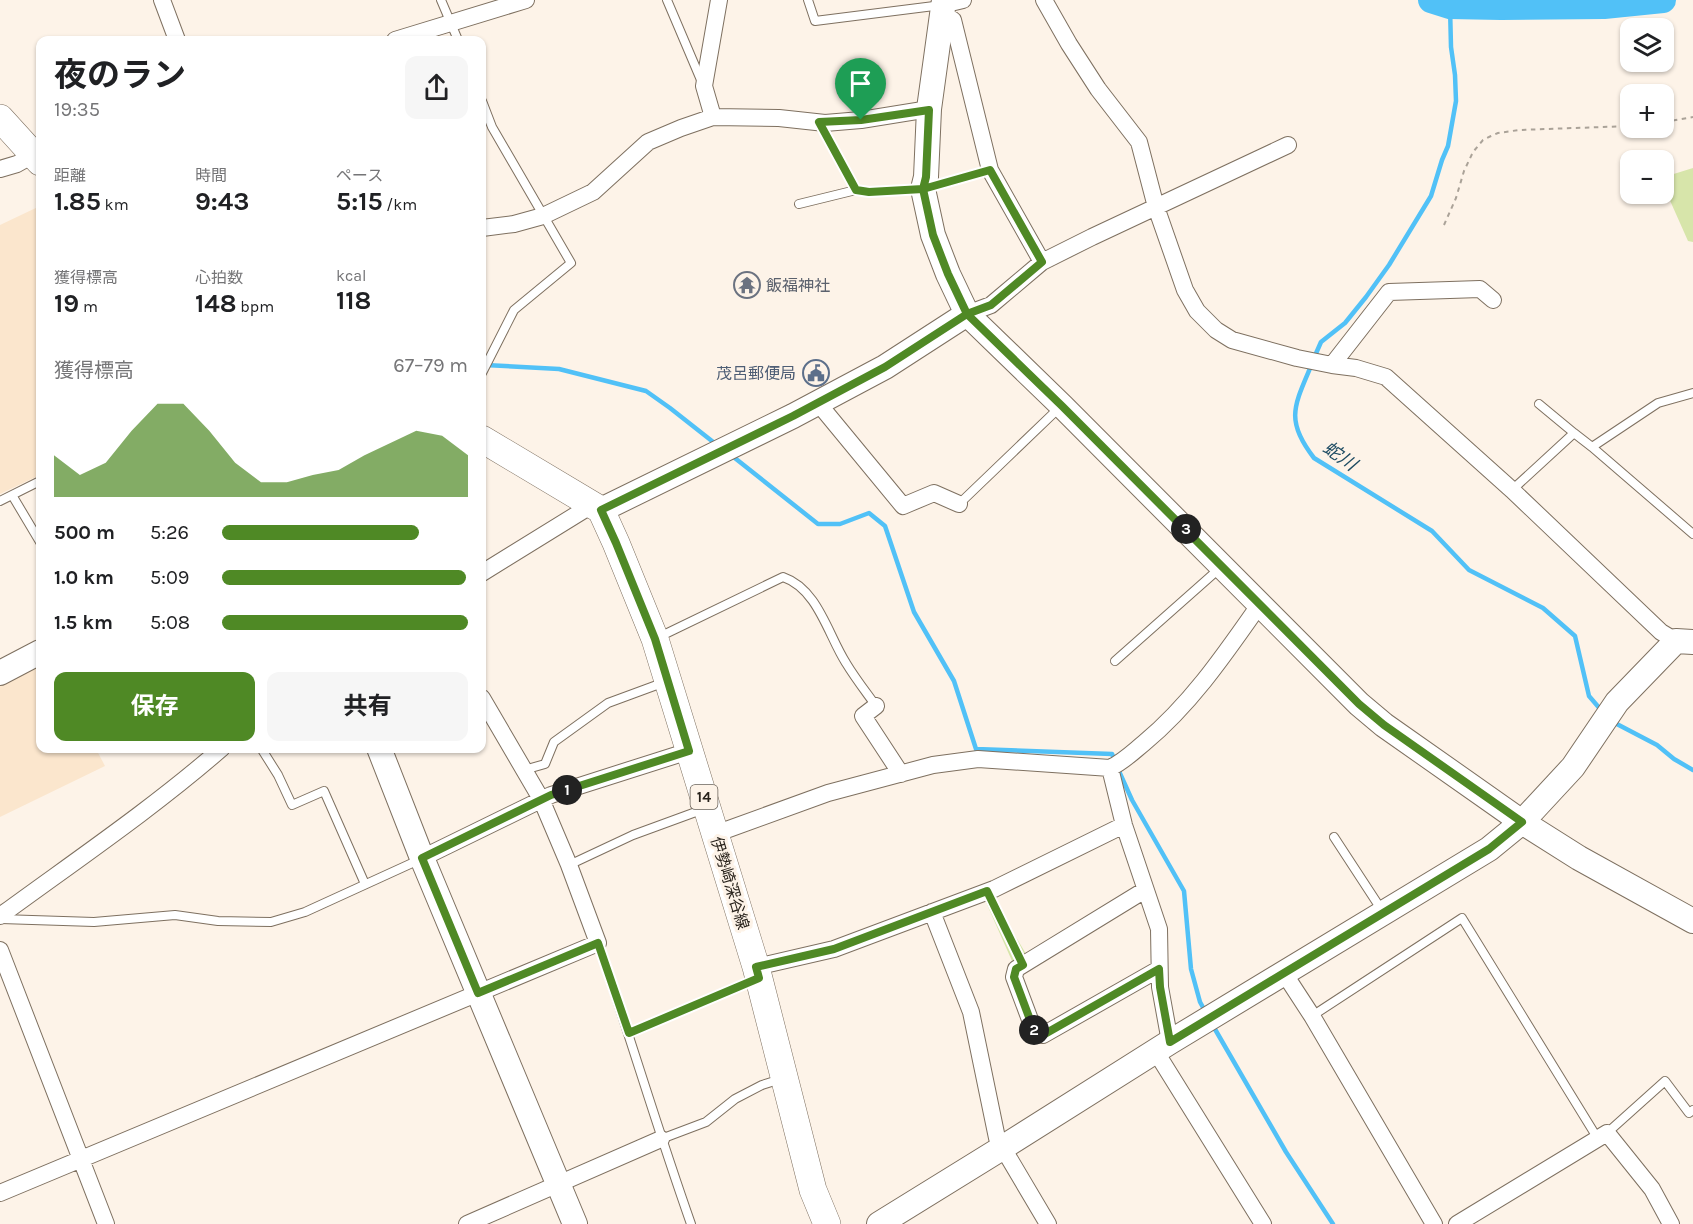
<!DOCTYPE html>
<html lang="ja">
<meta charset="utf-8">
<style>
:root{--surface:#fff;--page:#f6f6f6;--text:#202124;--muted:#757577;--accent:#4f8925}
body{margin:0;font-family:Karla,"Noto Sans JP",sans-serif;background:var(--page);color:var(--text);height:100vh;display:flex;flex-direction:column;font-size:22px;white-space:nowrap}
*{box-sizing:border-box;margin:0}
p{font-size:20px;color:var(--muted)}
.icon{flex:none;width:33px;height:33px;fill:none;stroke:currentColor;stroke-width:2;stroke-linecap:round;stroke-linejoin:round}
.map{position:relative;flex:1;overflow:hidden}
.panel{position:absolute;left:36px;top:36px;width:450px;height:717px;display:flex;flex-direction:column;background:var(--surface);border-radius:12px;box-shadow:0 2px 4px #0004}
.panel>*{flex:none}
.buttons{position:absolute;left:1620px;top:18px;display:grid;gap:12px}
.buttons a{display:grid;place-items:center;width:54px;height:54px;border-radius:12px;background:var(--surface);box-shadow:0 2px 4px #0004;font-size:30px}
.pin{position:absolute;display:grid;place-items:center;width:51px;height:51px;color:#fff;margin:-62px -26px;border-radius:50% 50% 50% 0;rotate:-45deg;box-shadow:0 0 6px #0007}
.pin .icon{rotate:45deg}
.km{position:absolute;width:30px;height:30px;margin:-15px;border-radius:50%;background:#222;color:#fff;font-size:16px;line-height:30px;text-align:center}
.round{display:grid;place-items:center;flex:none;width:63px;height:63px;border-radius:12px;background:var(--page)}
.summary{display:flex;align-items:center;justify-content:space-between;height:102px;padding:0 18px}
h1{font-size:33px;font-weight:700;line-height:45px}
.stats{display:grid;grid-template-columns:repeat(3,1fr);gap:9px;height:102px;padding:6px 18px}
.stats div{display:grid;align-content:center}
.stats b{font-size:26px;font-weight:700}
.stats small{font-size:16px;font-weight:400}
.stats p{font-size:16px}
.chart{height:168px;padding:12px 18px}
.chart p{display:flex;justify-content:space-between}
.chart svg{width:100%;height:108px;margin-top:6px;fill:var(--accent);opacity:.7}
.primary-button{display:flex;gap:12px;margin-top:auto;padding:12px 18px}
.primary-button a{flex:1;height:69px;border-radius:12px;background:var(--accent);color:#fff;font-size:24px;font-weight:700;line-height:69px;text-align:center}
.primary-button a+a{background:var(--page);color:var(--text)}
ul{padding:0 18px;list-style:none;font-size:20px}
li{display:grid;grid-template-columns:96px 72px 1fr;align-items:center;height:45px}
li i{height:15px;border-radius:8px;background:var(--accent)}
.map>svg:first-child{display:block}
.built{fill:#fbe6cd}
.green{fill:#d7e5aa}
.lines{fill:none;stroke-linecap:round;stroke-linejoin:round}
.stream{stroke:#51c1f7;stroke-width:4.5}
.river{stroke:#51c1f7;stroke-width:26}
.lane-casing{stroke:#7e7060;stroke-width:10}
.street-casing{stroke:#7e7060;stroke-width:18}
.secondary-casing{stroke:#7e7060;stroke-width:26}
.primary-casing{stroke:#7e7060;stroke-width:28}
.path{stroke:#aaa298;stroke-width:2;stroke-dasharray:4.5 4.5;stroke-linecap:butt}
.lane{stroke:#fff;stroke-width:8}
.street{stroke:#fff;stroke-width:16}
.secondary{stroke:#fff;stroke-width:24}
.primary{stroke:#fff;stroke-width:27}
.route-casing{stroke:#fff;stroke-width:12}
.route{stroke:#4f8925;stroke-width:8}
.labels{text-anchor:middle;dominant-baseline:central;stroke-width:6;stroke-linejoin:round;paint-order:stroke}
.shield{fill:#fdf3e8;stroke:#686158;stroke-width:1.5}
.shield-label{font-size:15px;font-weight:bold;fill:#28221b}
.worship-label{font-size:16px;fill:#5b616d;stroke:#fdf3e8;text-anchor:start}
.service-label{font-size:16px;fill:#4e5e75;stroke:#fdf3e8;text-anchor:end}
.street-label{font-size:16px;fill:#28221b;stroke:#fdf3e8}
.water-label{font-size:18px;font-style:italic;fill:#1d4b62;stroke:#fdf3e8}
</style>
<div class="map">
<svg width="1693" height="1224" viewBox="0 0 1693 1224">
<rect width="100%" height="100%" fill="#fdf3e8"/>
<!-- built -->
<path class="built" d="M40,206V475L0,494V225Z
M40,663V748L96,749L105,766L0,817V684Z"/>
<!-- green -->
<path class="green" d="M1693,168V242L1688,241L1664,187V177Z
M993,898L1026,954L1012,961L985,900Z"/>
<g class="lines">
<!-- stream -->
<path class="stream" d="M1314,358L1321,342L1345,323L1366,297L1389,265L1431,196L1442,160L1448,146L1456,101L1455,75L1451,47L1450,6
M485,365L559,369L646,391L670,408L717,445
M1311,366C1294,406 1285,421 1314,458L1432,531L1469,570L1543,608L1575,636L1589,696L1601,710
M731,455L818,524H840L869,513L885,526L914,612L954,681L976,749L1112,754L1115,761
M1613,722L1657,745L1674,759L1693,770
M1118,769L1132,800L1184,891L1191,969L1200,1002L1205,1011
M1212,1024L1286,1152L1333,1224"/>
<!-- river -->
<path class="river" d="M1431,0L1450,6L1501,7L1604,6L1663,0"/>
<defs>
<path id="lane" d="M441,0L458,40
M667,0L701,80
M808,0L815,21L942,5
M482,101L492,127L571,263L514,310L482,373
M819,122L856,190L869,192L923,189L990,170
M799,204L856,190
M1539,404L1574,433
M1592,447L1693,534
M1512,490L1574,433L1592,447L1658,403L1693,393
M12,495L40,542
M0,501L40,481
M959,504L1059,408
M659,637L783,577C818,589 828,635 846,663C855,678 866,692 876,706
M1115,661L1220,568
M261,748L278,775L292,805L324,791L365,884
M524,770L545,764L554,742L608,703L665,682
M1334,837L1383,912
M569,865L633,835L704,809
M1,919L94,922L175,915L218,921L271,922L305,912L421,859
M598,943C630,1036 658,1131 691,1224
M1312,1016L1462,918L1598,1139
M629,1033L756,979
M1607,1133L1665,1081L1689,1113L1693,1110
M661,1139L706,1122L735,1099L762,1085L781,1079"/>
<path id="street" d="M162,0L177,40
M1044,0L1069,44L1098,89L1139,142L1156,207L1185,290L1197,311L1216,330L1232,340L1297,358L1332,365L1356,368L1386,377L1512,490L1661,632L1676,641
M942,5L963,0
M941,13L953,20L990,170L1042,262
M395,40L526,0
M713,117L704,86L719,0
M0,169L17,164L33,155
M482,228L514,224L543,216L593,192L648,142L681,128L713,117L779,118L825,123L861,120L929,109
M967,314L991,305L1042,262L1092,237L1288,145
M1332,365L1389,292L1480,289L1493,300
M818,403L903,506L934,493L959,504
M482,573L592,505
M876,706L863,716L901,774
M1110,768L1124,825L1159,929L1160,987L1170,1042
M715,834L828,793L933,765L978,759L1110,768C1123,762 1133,752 1144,743C1191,704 1225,654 1260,604
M422,858L551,795L689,751
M1145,890L1016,969L1014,977L1035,1033L1043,1035L1159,969
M932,912L971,1012L997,1138L1048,1224
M0,916C75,861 152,809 222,748
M0,950L106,1224
M756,967L834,949L994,889L1124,825
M1284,973L1312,1016L1434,1224
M1156,1052L1263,1224
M0,1193L598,943L569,865L541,799L482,698
M467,1224L661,1139
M1457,1224L1607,1133L1652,1189L1671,1224"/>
<path id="secondary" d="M944,0L929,109L926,177L923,189L933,235L948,274L967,314L1062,406L1359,704L1384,725L1522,822L1579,858L1693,921
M601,510L793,416L885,367L967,314
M0,673L40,652
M379,748L422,858L575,1224
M879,1224L1002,1148L1170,1042L1489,849L1522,822L1573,767L1617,702L1676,641L1693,642"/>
<path id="primary" d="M0,118L40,162
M482,439L601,510L616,543L655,639L756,967L813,1190L827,1224"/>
</defs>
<!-- lane casing -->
<use href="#lane" class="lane-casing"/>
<!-- street casing -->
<use href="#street" class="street-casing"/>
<!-- secondary casing -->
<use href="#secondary" class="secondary-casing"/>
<!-- primary casing -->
<use href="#primary" class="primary-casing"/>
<!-- path -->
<path class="path" d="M1664,122L1693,117
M1444,225L1456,198L1464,171L1473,152L1483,140L1491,136L1498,133L1519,130L1630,126
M993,906L1016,952"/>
<!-- lane -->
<use href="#lane" class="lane"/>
<!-- street -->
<use href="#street" class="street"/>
<!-- secondary -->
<use href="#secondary" class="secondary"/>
<!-- primary -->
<use href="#primary" class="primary"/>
</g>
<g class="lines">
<defs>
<path id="route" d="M861,120L929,110L926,177L923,189L933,235L948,274L967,314L885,367L793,416L601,510L616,543L655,639L689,751L551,795L422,858L478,993L598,943L629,1033L759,978L756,967L834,949L987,891L1023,965L1016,969L1014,977L1035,1033L1043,1035L1159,969L1160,987L1170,1042L1489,849L1522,822L1384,725L1359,704L1062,406L967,314L991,305L1042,262L990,170L923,189L869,192L856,190L819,122L861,120"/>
</defs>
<!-- route casing -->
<use href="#route" class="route-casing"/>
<!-- route -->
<use href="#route" class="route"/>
</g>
<!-- icons -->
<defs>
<symbol id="temple-ring" viewBox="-11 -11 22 22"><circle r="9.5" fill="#fdf3e8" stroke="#6b7280" stroke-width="1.5"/><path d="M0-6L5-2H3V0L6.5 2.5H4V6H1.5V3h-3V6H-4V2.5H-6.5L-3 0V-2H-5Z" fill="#6b7280"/></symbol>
<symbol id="civic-ring" viewBox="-11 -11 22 22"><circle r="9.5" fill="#fdf3e8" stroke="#5c6f8a" stroke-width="1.5"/><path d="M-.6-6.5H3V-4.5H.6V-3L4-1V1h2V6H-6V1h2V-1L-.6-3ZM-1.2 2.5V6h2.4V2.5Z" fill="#5c6f8a"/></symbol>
</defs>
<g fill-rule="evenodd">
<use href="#temple-ring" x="732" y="270" width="30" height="30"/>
<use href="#civic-ring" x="801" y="358" width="30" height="30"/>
</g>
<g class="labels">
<!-- shield labels -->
<rect class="shield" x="690.5" y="785" width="27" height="24" rx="4.5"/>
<g class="shield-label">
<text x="704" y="797">14</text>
</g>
<!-- worship labels -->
<g class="worship-label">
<text x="766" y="285">飯福神社</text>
</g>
<!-- service labels -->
<g class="service-label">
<text x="796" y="373">茂呂郵便局</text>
</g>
<!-- street labels -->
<g class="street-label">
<text transform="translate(730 883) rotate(73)">伊勢崎深谷線</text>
</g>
<!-- water labels -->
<g class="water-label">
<text transform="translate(1340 456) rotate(35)">蛇川</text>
</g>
</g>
</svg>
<div class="buttons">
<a><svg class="icon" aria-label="layers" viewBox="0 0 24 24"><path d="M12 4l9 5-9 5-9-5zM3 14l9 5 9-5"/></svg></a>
<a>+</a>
<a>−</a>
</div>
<div class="pin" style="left:861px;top:120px;background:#1e9e55"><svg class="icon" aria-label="arrive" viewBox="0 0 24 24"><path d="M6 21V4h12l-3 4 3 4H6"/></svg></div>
<b class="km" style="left:567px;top:790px">1</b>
<b class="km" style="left:1034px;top:1030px">2</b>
<b class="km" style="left:1186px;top:529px">3</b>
<section class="panel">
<div class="summary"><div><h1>夜のラン</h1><p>19:35</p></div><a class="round"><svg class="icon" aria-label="share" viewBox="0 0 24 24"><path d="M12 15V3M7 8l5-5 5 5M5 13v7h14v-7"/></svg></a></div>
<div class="stats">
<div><p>距離</p><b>1.85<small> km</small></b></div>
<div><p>時間</p><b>9:43</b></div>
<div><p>ペース</p><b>5:15<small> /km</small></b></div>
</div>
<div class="stats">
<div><p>獲得標高</p><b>19<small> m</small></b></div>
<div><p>心拍数</p><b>148<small> bpm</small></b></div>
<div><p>kcal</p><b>118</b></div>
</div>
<div class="chart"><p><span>獲得標高</span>67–79 m</p>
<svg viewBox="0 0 160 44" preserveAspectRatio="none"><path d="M0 44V27L10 35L20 30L30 17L40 6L50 6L60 17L70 30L80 38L90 38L100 35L110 33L120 27L130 22L140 17L150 19L160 27V44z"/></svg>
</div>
<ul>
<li><b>500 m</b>5:26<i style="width:80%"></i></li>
<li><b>1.0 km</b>5:09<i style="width:99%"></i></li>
<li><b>1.5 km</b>5:08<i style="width:100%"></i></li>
</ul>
<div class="primary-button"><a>保存</a><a>共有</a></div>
</section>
</div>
